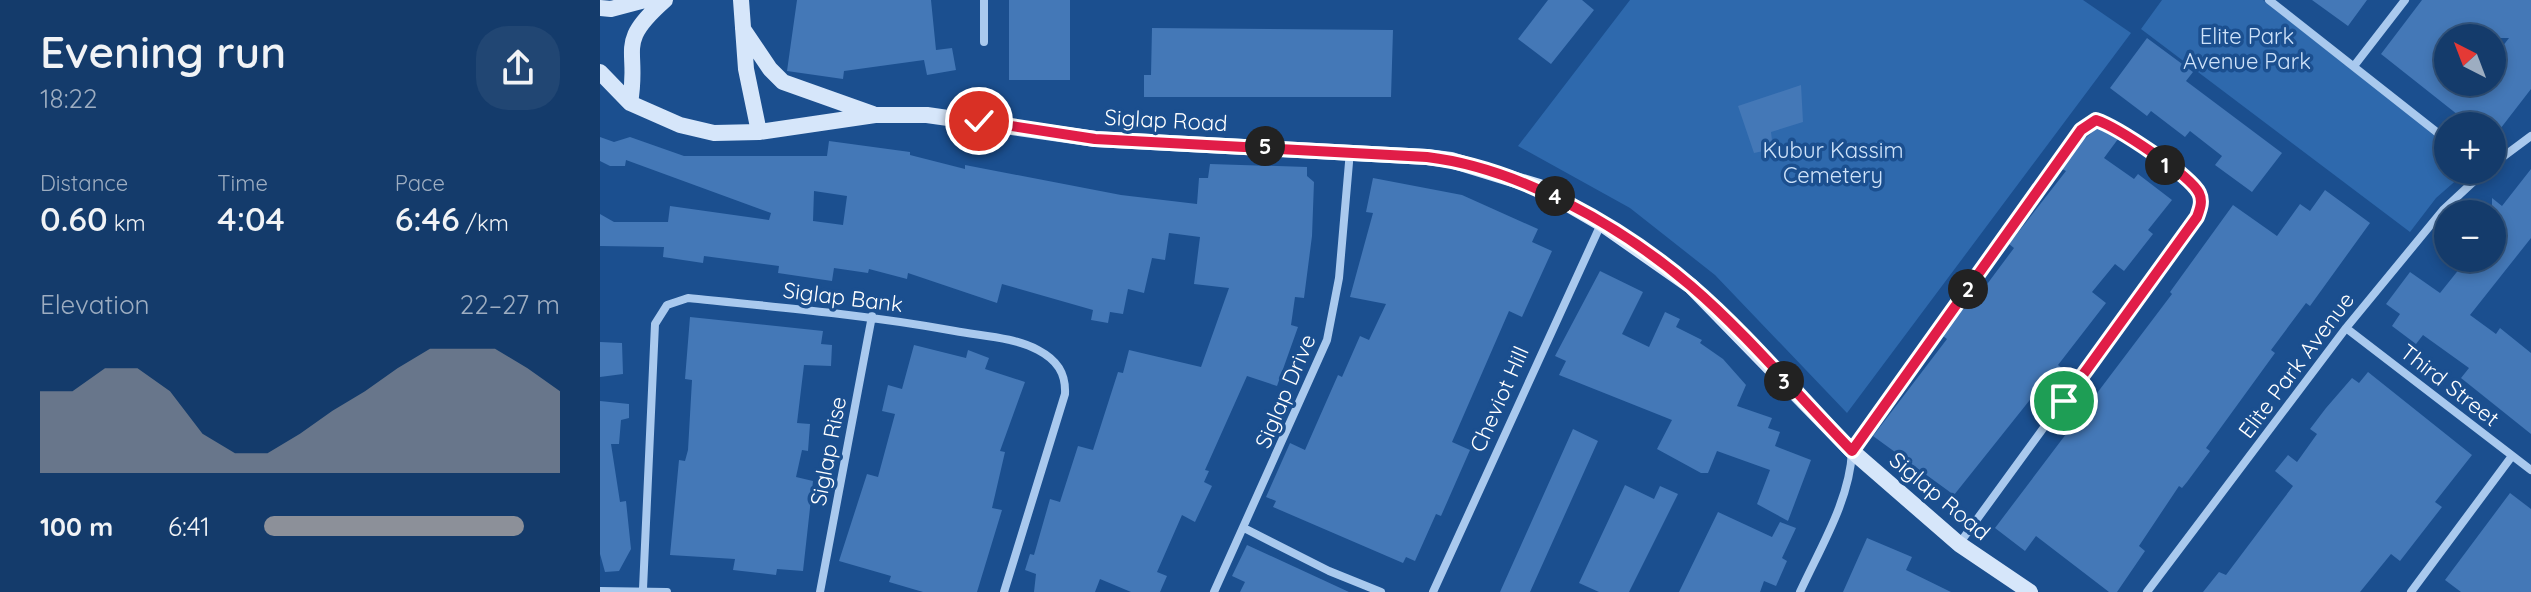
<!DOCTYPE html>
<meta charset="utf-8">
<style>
:root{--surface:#143b6b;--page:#214673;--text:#f1f3f6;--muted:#9dadc1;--line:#33557e;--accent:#8c9099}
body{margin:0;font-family:Quicksand,sans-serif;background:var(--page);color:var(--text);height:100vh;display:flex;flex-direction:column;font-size:30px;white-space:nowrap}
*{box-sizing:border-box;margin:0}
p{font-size:26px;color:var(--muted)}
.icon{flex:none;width:44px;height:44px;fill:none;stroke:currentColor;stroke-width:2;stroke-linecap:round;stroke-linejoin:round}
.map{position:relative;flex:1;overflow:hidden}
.details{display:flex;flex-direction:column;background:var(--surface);width:600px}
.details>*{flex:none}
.needle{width:52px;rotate:318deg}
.fabs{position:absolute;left:1834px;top:24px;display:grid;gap:16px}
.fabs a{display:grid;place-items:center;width:72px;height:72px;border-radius:50%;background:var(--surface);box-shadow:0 4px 12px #0003,0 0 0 2px var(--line);font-size:40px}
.pin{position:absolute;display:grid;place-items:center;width:68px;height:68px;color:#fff;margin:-34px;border:4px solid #fff;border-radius:50%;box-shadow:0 2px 8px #0007}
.km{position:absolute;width:40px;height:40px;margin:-20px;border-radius:50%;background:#222;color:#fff;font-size:22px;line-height:40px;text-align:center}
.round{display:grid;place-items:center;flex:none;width:84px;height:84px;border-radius:32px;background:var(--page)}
.head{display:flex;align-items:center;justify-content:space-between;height:136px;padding:0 40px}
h1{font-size:44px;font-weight:600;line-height:60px}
.metrics{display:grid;grid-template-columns:repeat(3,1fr);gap:12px;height:136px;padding:8px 40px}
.metrics div{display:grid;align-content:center}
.metrics b{font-size:34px;font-weight:600}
.metrics small{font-size:22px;font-weight:400}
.metrics p{font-size:22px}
.chart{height:224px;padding:16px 40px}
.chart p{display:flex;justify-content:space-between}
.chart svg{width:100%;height:144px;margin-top:8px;fill:var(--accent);opacity:.7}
ul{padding:0 40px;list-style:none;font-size:26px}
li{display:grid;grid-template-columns:128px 96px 1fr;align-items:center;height:60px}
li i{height:20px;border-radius:10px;background:var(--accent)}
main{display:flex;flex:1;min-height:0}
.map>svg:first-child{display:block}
.green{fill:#2e69ad}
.building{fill:#4478b7;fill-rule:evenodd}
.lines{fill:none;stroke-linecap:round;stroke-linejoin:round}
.street{stroke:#a9c9ee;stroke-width:8}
.secondary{stroke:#d6e6fa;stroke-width:16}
.route-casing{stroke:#fff;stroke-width:16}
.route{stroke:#e11d48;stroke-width:10}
.labels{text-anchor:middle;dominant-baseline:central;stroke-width:7;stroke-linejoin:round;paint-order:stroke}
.park-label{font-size:22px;fill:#cfe3fa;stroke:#1b4f8f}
.street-label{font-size:22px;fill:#fff;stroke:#1b4f8f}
</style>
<main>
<section class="details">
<div class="head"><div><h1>Evening run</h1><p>18:22</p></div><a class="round"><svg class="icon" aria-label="share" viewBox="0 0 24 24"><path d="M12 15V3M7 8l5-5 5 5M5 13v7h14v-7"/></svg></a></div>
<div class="metrics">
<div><p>Distance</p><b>0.60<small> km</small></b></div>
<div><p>Time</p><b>4:04</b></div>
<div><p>Pace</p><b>6:46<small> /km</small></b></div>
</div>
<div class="chart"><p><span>Elevation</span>22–27 m</p>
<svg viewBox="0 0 160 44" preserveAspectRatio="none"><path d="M0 44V19L10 19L20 12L30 12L40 19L50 32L60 38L70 38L80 32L90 25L100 19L110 12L120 6L130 6L140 6L150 12L160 19V44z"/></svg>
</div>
<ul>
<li><b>100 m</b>6:41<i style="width:88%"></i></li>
</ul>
</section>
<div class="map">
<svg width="1931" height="592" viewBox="0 0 1931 592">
<rect width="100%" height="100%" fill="#1b4f8f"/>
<!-- green -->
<path class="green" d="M1030,0H1483L1531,33L1247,413L1115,275L1030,208L918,146Z
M1562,0H1663L1848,145V170H1868L1836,198L1810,232L1541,29Z"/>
<!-- building -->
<path class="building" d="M197,0H331L336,50L352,48L356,70L327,75L324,60L244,71L243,79L187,71Z
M409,0H470V80H409Z
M948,0H982L994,10L951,64L918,39Z
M1712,0H1767L1748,26Z
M1822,0H1931V89L1897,133L1892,126H1872L1781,54ZM1848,38H1909L1892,60V82H1848Z
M552,28L793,30L791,97H544V75H551Z
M1547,38L1593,72L1586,81L1682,153L1652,192L1615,165L1622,156L1590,131L1585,137L1551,111L1547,116L1510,88Z
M1201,85L1203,122L1171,132L1173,149L1154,153L1138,106Z
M1497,128L1518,139L1504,158L1534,179L1538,174L1572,200L1548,230L1553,234L1524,271L1515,264L1492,292L1506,303L1458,365L1462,368L1450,385L1445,381L1354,495L1273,436L1347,339L1343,336L1371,296L1376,299L1414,248L1409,244L1466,171L1462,169L1481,142Z
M0,137L14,142L30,137L84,156H227L229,141L310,152V155L365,169V165L521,195L597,204L599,178H608L610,164L707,167V176L714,182L712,236L704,298L695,297L691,325L698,327L677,386L647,376L605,470L609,471L604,482L612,486L595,522L582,515L557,572L567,576L560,592H531L500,579L495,592H434L436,574L425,570L430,554L434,555L450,499L460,502L478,446L493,450L518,372L523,373L529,350L601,367L629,288L594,284L600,237L569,233L565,260L552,258L544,293L528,289L523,314L510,312L508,323L491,320L493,310L402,284L397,303L308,273L307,279L269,269L268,273L234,268L232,281L178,273L179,266L104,256L103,263L63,257L64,247L0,246V214L14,222H68L70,206L169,220L171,213L26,160L25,166H10L0,161ZM214,191L247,196L243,225L213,221Z
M1931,169V238L1870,315L1896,334L1900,328L1931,353V434L1861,378L1869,368L1823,335L1816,344L1792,326L1800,314L1786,304L1810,272L1840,293L1868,258H1892V198L1902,206Z
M773,178L862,195L938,229L932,242L952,251L922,317L909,311L852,442L870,450L841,516L836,514L815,561L806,557L803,563L673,507L676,501L666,497L690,443L705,450L738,375L742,377L760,336L769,340L786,304L750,297L773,213L766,212Z
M1725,190L1770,223L1710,306L1706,303L1671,350L1675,353L1606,448L1610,451L1587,482L1582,488L1579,486L1539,546L1545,551L1517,592H1509L1436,536L1425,551L1395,528L1572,294L1570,292L1633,205L1677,236L1700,204L1710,211Z
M1000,271L1043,292L1022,334L1049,347L1065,312L1080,319L1076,327L1102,340L1100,343L1123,359L1146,385L1137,406L1172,418L1168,428L1180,432L1175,446L1211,460L1188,521L1157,504L1170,470L1117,451L1108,473H1101L1057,449L1072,420L959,375L966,361L955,356Z
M90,317L223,331L221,344L232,345L231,366L204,365L197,423L210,424L208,451L202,450L196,477L213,481L203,571L177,569L176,575L133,570L135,559L70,555L79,460L85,461L88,450L92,380L85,379Z
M0,342L22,343L23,374L0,377Z
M314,345L366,358L368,350L389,358L385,369L425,382L400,451L405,452L392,508L402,510L377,592H323L289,582L291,576L239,561L267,474L278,477L295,414L282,411L288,385L302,389Z
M1768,372L1872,455L1835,502L1842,507L1800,561L1791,554L1760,592H1603L1619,572L1626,575L1693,486L1675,471L1688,455L1697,462L1717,434L1710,429L1726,408L1752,378L1759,383Z
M0,401L29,404V418L21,420L19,444H11L20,502L26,501L31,549L19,571L5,572L0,554Z
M973,429L998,441L930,592H900Z
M1025,485L1054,499L1060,486L1078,494L1029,592H999L979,583Z
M1910,493L1931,509V592H1861L1845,580Z
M1118,512L1172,537L1180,522L1196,528L1182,558L1187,561L1176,586L1164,581L1160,592H1079Z
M1267,538L1312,557L1306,570L1351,592H1243Z
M647,545L749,592H640L645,582L632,576Z"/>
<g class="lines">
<!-- street -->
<path class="street" d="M384,0V42
M1669,0L1848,141
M1754,66L1805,0
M1892,165L1931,136
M1746,328L1931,470
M644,528L729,571L781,592
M43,589L55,324L67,305L88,298C178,307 266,315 355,331C382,336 414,337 438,350C457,360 466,373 465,394L404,592
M0,591L67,592
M220,592L272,316
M614,592L727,340L739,278L750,151
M833,592L1001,224
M1200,592C1220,548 1250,500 1252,451L1481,130L1496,120C1517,128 1590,174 1599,193C1603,201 1600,209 1597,217L1359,544
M1547,592L1746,328L1843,210L1886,170
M1811,592L1912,456"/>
<!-- secondary -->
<path class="secondary" d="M141,0L146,69L159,132
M0,8L11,9L45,0
M143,29L170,69L183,82L273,114
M0,72L30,103L80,125L114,133L159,132L275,115H327L495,139L827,157L851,160L939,187L1001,223L1091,286L1252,451L1359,544L1430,592
M30,103C40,47 14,45 65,0"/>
</g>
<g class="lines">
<defs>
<path id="route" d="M379,121L495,139L827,157C919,168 1021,226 1091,286C1146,333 1201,399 1252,451L1481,130L1496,120C1517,127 1590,175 1599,193C1603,201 1600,209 1597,217L1464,401"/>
</defs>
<!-- route casing -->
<use href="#route" class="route-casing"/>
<!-- route -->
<use href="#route" class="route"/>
</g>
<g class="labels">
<!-- park labels -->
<g class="park-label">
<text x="1647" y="36">Elite Park<tspan x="1647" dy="25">Avenue Park</tspan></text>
<text x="1233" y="150">Kubur Kassim<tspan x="1233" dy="25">Cemetery</tspan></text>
</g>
<!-- street labels -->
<g class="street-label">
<text transform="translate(566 120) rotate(3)">Siglap Road</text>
<text transform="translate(243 297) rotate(7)">Siglap Bank</text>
<text transform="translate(1696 365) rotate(-53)">Elite Park Avenue</text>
<text transform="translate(1850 385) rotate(38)">Third Street</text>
<text transform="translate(685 391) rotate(-67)">Siglap Drive</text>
<text transform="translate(899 399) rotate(-66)">Cheviot Hill</text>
<text transform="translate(228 451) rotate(-79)">Siglap Rise</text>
<text transform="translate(1340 496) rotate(40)">Siglap Road</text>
</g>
</g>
</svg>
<div class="fabs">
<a><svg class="needle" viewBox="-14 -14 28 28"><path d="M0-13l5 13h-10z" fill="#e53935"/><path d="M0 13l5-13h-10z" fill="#9dadc1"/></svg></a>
<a>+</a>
<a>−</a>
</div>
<div class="pin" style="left:1464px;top:401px;background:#1e9e55"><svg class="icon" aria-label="arrive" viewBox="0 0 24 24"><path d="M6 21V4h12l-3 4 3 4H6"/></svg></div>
<div class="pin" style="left:379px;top:121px;background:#d93025"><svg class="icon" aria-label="check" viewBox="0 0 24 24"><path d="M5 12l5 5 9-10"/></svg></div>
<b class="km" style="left:1565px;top:165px">1</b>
<b class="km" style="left:1368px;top:289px">2</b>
<b class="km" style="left:1184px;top:381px">3</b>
<b class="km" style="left:955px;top:196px">4</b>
<b class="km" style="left:665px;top:146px">5</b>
</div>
</main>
